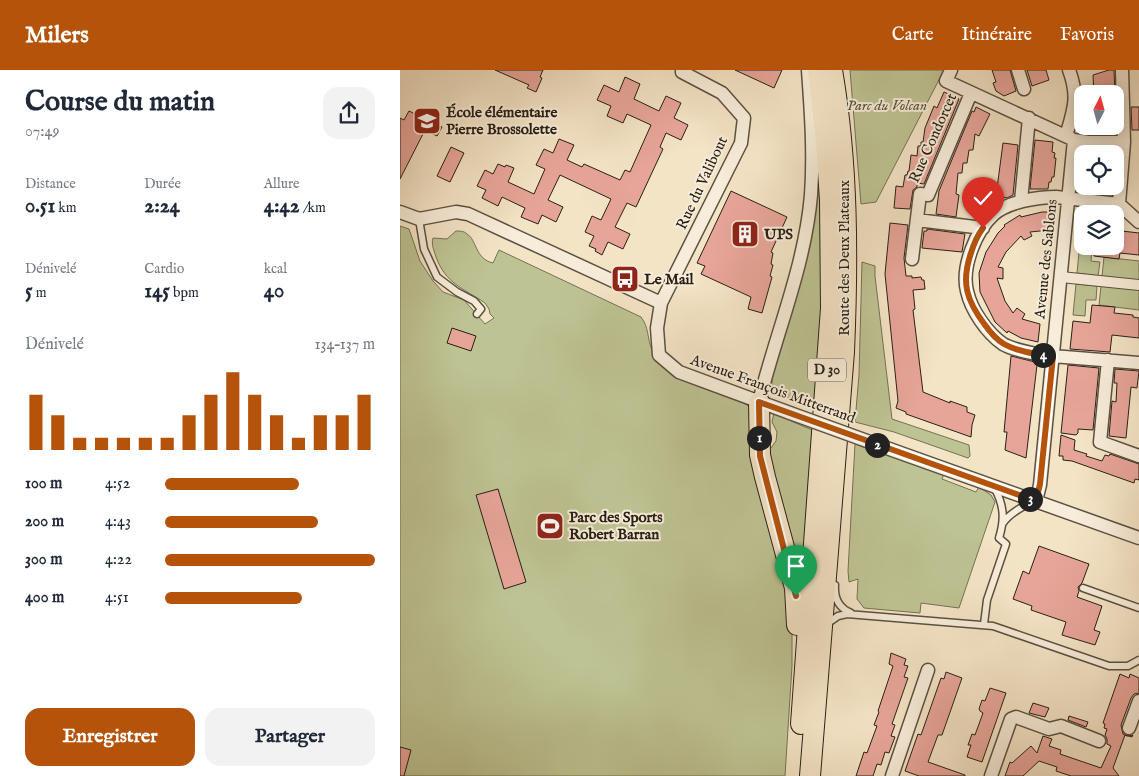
<!DOCTYPE html>
<html lang="fr">
<meta charset="utf-8">
<style>
:root{--surface:#fff;--page:#f2f2f3;--text:#1f2937;--muted:#747a83;--accent:#b45309}
body{margin:0;font-family:"IM FELL English",serif;background:var(--page);color:var(--text);height:100vh;display:flex;flex-direction:column;font-size:19px;white-space:nowrap}
*{box-sizing:border-box;margin:0}
p{font-size:16px;color:var(--muted)}
.icon{flex:none;width:28px;height:28px;fill:none;stroke:currentColor;stroke-width:2;stroke-linecap:round;stroke-linejoin:round}
.map{position:relative;flex:1;overflow:hidden}
.side{display:flex;flex-direction:column;background:var(--surface);width:400px}
.side>*{flex:none}
.needle{width:32px;rotate:6deg}
.buttons{position:absolute;left:674px;top:15px;display:grid;gap:10px}
.buttons a{display:grid;place-items:center;width:50px;height:50px;border-radius:10px;background:var(--surface);box-shadow:0 2px 12px #0003;font-size:25px}
.pin{position:absolute;display:grid;place-items:center;width:42px;height:42px;color:#fff;margin:-51px -21px;border-radius:50% 50% 50% 0;rotate:-45deg;box-shadow:0 0 5px #0007}
.pin .icon{rotate:45deg}
.km{position:absolute;width:25px;height:25px;margin:-12px;border-radius:50%;background:#222;color:#fff;font-size:14px;line-height:25px;text-align:center}
.round{display:grid;place-items:center;flex:none;width:52px;height:52px;border-radius:15px;background:var(--page)}
.overview{display:flex;align-items:center;justify-content:space-between;height:85px;padding:0 25px}
h1{font-size:28px;font-weight:700;line-height:38px}
.figures{display:grid;grid-template-columns:repeat(3,1fr);gap:8px;height:85px;padding:5px 25px}
.figures div{display:grid;align-content:center}
.figures b{font-size:21px;font-weight:700}
.figures small{font-size:14px;font-weight:400}
.figures p{font-size:14px}
.chart{height:140px;padding:10px 25px}
.chart p{display:flex;justify-content:space-between}
.chart svg{width:100%;height:90px;margin-top:5px;stroke:var(--accent);stroke-width:6}
.primary-button{display:flex;gap:10px;margin-top:auto;padding:10px 25px}
.primary-button a{flex:1;height:58px;border-radius:15px;background:var(--accent);color:#fff;font-size:20px;font-weight:700;line-height:58px;text-align:center}
.primary-button a+a{background:var(--page);color:var(--text)}
ul{padding:0 25px;list-style:none;font-size:16px}
li{display:grid;grid-template-columns:80px 60px 1fr;align-items:center;height:38px}
li i{height:12px;border-radius:6px;background:var(--accent)}
header{display:flex;align-items:center;gap:30px;box-sizing:border-box;height:70px;padding:0 25px;background:var(--accent);color:#fff}
header strong{font-size:24px}
nav{display:flex;gap:28px;margin-inline-start:auto;font-size:18px}
main{display:flex;flex:1;min-height:0}
.map>svg:first-child{display:block}
.green{fill:#bec393;stroke:#737254}
.building{fill:#e7a599;stroke:#282015}
.lines{fill:none;stroke-linecap:round;stroke-linejoin:round}
.service-casing{stroke:#5b5141;stroke-width:9}
.pedestrian-casing{stroke:#5b5141;stroke-width:12}
.minor-casing{stroke:#5b5141;stroke-width:15}
.primary-casing{stroke:#282015;stroke-width:22}
.service{stroke:#f8edda;stroke-width:6}
.pedestrian{stroke:#f8edda;stroke-width:10}
.minor{stroke:#f8edda;stroke-width:12}
.primary{stroke:#f4e4c6;stroke-width:20}
.minor-bridge-casing{stroke:#5b5141;stroke-width:15;stroke-linecap:butt}
.minor-bridge{stroke:#f8edda;stroke-width:12}
.route-casing{stroke:#fff;stroke-width:10}
.route{stroke:#b45309;stroke-width:6}
.labels{text-anchor:middle;dominant-baseline:central;stroke-width:4;stroke-linejoin:round;paint-order:stroke}
.shield{fill:#f8edda;stroke:#665e50;stroke-width:1}
.shield-label{font-size:14px;font-weight:bold;fill:#282015}
.park-label{font-size:15px;font-style:italic;fill:#55513b;stroke:#f8edda}
.poi-label{font-size:15px;font-weight:bold;fill:#282015;stroke:#f8edda;text-anchor:start}
.street-label{font-size:15px;fill:#282015;stroke:#f8edda}
</style>
<header>
<strong>Milers</strong>
<nav><a>Carte</a><a>Itinéraire</a><a>Favoris</a></nav>
</header>
<main>
<section class="side">
<div class="overview"><div><h1>Course du matin</h1><p>07:49</p></div><a class="round"><svg class="icon" aria-label="share" viewBox="0 0 24 24"><path d="M12 15V3M7 8l5-5 5 5M5 13v7h14v-7"/></svg></a></div>
<div class="figures">
<div><p>Distance</p><b>0.51<small> km</small></b></div>
<div><p>Durée</p><b>2:24</b></div>
<div><p>Allure</p><b>4:42<small> /km</small></b></div>
</div>
<div class="figures">
<div><p>Dénivelé</p><b>5<small> m</small></b></div>
<div><p>Cardio</p><b>145<small> bpm</small></b></div>
<div><p>kcal</p><b>40</b></div>
</div>
<div class="chart"><p><span>Dénivelé</span>134–137 m</p>
<svg viewBox="0 0 160 44" preserveAspectRatio="none"><path d="M5 44V17M15 44V27M25 44V38M35 44V38M45 44V38M55 44V38M65 44V38M75 44V27M85 44V17M95 44V6M105 44V17M115 44V27M125 44V38M135 44V27M145 44V27M155 44V17"/></svg>
</div>
<ul>
<li><b>100 m</b>4:52<i style="width:64%"></i></li>
<li><b>200 m</b>4:43<i style="width:73%"></i></li>
<li><b>300 m</b>4:22<i style="width:100%"></i></li>
<li><b>400 m</b>4:51<i style="width:65%"></i></li>
</ul>
<div class="primary-button"><a>Enregistrer</a><a>Partager</a></div>
</section>
<div class="map">
<svg width="739" height="706" viewBox="0 0 739 706">
<rect width="100%" height="100%" fill="#f4e4c6"/>
<filter id="stains"><feTurbulence type="fractalNoise" baseFrequency=".004" numOctaves="4"/><feColorMatrix values="0 0 0 0 .2 0 0 0 0 .09 0 0 0 0 .02 0 0 0 .5 -.17"/></filter>
<radialGradient id="worn" r=".72"><stop offset=".6" stop-color="#630" stop-opacity="0"/><stop offset="1" stop-color="#630" stop-opacity=".3"/></radialGradient>
<!-- green -->
<path class="green" d="M450,0H544L476,132L461,134Z
M417,65L426,156L418,339L378,324L373,319L372,315V305L385,254Z
M0,156L9,159L20,191L33,211L43,222L64,230L85,254L94,248L90,244L89,239L85,233C63,218 46,214 36,187C34,180 31,175 33,168L47,169L56,161C60,161 64,161 67,164C77,170 75,189 93,193L99,180L241,247C249,257 247,268 252,280C265,311 312,320 341,331L350,337L392,543V596L385,706H0Z
M680,172H682V176H692L691,191L700,192L698,206L677,203Z
M704,187L739,191V240L699,235Z
M462,192L475,196V206L492,349L569,375L570,386L568,388L494,362L455,352L459,305Z
M676,214L697,216L696,230H686L685,246L673,245Z
M374,343L391,348V351L417,362L403,526L364,381L371,378L376,371L377,362L372,352Z
M455,374L544,404L542,409L576,422L579,417L591,425L595,432L559,538L521,533L520,543L464,538L457,529L458,509L449,512L448,501Z"/>
<!-- building -->
<path class="building" d="M95,0H143L140,7L142,8L136,22L127,18L129,15Z
M335,0H382L374,18Z
M592,0H610L616,21L604,26L596,21L593,13L596,12Z
M627,0H646L649,10L632,16Z
M709,0H714L715,24H694L693,5Z
M225,7L240,14L234,29L259,41L266,26L281,33L274,48L288,55L281,70L266,63L260,77L263,79L236,137L227,133L215,157L230,164L223,179L208,172L202,185L195,181L196,179L189,176L194,166L185,162L192,146L201,150L211,129L160,105L148,130L163,137L156,152L142,145L138,154L121,147L125,138L102,127L98,136L82,128L86,120L77,116L85,100L93,104L98,94L105,97L106,95L114,98L108,112L134,124L145,99L136,95L144,79L153,83L159,69L174,75L167,90L182,97L184,94L220,110L225,100L230,102L251,55L227,44L223,53L207,46L211,36L197,30L204,15L219,22Z
M544,22L559,29L524,114L517,113V117L513,120L510,139L494,138L496,116L503,117L505,105H507L508,101H509L511,85L517,86L518,76H521V72H523L525,58L534,36L537,38Z
M576,37L590,44L579,66L575,64L573,80H569L567,93H563L562,103H558L556,124L559,125L556,147L536,144L539,121L572,41L574,42Z
M731,37H739V60H732Z
M9,41L42,57L37,66L25,60L0,109V48L4,50Z
M635,70L653,72L652,82L655,83L654,88H656L654,107H652L651,112H649L648,119H630Z
M603,73L618,75L613,125L607,128L596,126Z
M51,77L64,83L50,112L37,106Z
M685,116H712V125L685,122Z
M331,121L387,147L371,182L373,183L371,194L373,195L370,206L372,207L362,243L348,239L351,227L301,204L305,196L297,193Z
M683,138L713,142V144H683Z
M642,142H652L650,160L630,162L632,166L624,170L621,166L606,182L598,197L603,198V209L597,208L605,231L613,243L617,238L625,244L622,249L640,254L638,272L621,268L608,261L607,263L595,252L580,222L579,203L586,182L598,163L605,156L604,155L620,145L621,147Z
M715,142L723,149L722,161L739,163V185L720,183L719,189L694,186L695,176H715Z
M490,153L508,155L504,188L506,206H512V208L521,207L522,210H524L525,219L513,220L515,239L513,240L523,322L550,333V331L567,337V342L575,345L572,355L571,367L506,344V342L496,338L498,331L485,204Z
M527,159L565,164L562,182L522,178L524,161H527Z
M692,235L715,237L714,243L733,245V247L739,248V268L712,265L710,282L670,279L673,251L690,253Z
M52,258L76,266L71,281L47,273Z
M611,286L635,292V294L637,295L626,388L605,380L607,362H604Z
M668,295L699,298L693,360L678,359V363L676,365L661,363Z
M715,299L739,301L737,318L731,317L726,368L709,366L712,331L716,332L717,313H714Z
M661,365L675,370L674,380L687,384L686,386L702,391L705,385L709,386L710,384L739,394V410L735,409L734,413L672,391L663,390V386H659Z
M98,419L126,512L104,519L76,425Z
M639,476L689,494L682,513L678,517L679,521L677,527L702,536L694,560L700,562L695,575L662,565L666,552L631,540L632,536L613,529L623,501L629,504Z
M491,583L506,589L504,595L508,596L504,607L508,608L492,654L495,655L491,666L495,667L489,683L485,682L481,695L477,694L473,706H456L464,682L467,683L477,656L474,655L479,642L478,641L493,596L489,594Z
M546,602L562,608L542,665H538L528,692L565,705V706H519L505,701L518,664L521,665L541,608L544,609Z
M720,604L729,608L730,604L739,608V623L734,624L731,628L721,655L723,664L727,666L733,665L732,667L725,665L713,698L719,706H671L656,701L657,697L639,691L623,706H605L610,692L612,693L631,676L637,683L643,666L652,669L649,676L661,680L660,684L701,698L711,676L707,674V669L705,665L707,659L704,658L705,654L703,653Z
M590,618L606,623L582,692L567,687L571,675H568L572,664L575,665L583,643L580,641L579,639L582,630L585,631Z
M633,633L649,638L645,647L629,643Z
M669,646L688,652L686,657L668,650Z
M0,677L11,680L4,706H0Z"/>
<g class="lines">
<defs>
<path id="service" d="M19,149L24,179L37,207L57,222L74,231L81,239L77,244
M603,453C611,441 622,439 632,430
M435,515C434,528 439,538 451,543
M683,518L739,538
M428,553L438,546L447,544L593,556L709,596H728L739,590
M584,554L587,530L606,474L599,468C605,449 604,435 594,417"/>
<path id="pedestrian" d="M661,207L739,215"/>
<path id="minor" d="M551,0L546,11L674,70L688,72H724
M618,0L624,19
M666,66C674,39 679,27 669,0
M621,131L629,48
M719,134L724,72L722,0
M0,142L19,149L56,142L68,144L261,233L257,258L259,285L279,302L390,343
M517,150L583,158
M739,152L719,134L656,127C637,127 608,132 594,144C576,160 561,197 567,221C571,240 587,263 603,274C613,280 628,282 640,285L739,293
M512,189L520,124L528,125L571,23
M261,233L341,73L344,48L322,23L282,2V0
M708,290L700,372L739,386
M359,332C376,263 405,196 411,125C414,83 411,42 408,0
M467,371L739,468
M636,431L640,415L674,70
M729,658L739,631
M492,706L528,600
M591,706L611,649L616,647L649,659L661,656L699,671"/>
<path id="primary" d="M359,332L360,385L365,407L395,518L397,555
M401,654L431,238L430,130L426,72L418,0
M410,706L444,282C448,188 448,93 432,0"/>
</defs>
<!-- service casing -->
<use href="#service" class="service-casing"/>
<!-- pedestrian casing -->
<use href="#pedestrian" class="pedestrian-casing"/>
<!-- minor casing -->
<use href="#minor" class="minor-casing"/>
<!-- primary casing -->
<use href="#primary" class="primary-casing"/>
<!-- service -->
<use href="#service" class="service"/>
<!-- pedestrian -->
<use href="#pedestrian" class="pedestrian"/>
<!-- minor -->
<use href="#minor" class="minor"/>
<!-- primary -->
<use href="#primary" class="primary"/>
<defs>
<path id="minor-bridge" d="M390,343L467,371"/>
</defs>
<!-- minor-bridge casing -->
<use href="#minor-bridge" class="minor-bridge-casing"/>
<!-- minor-bridge -->
<use href="#minor-bridge" class="minor-bridge"/>
</g>
<g class="lines">
<defs>
<path id="route" d="M396,526L360,386L359,332L636,431L640,414L653,286C637,284 618,282 604,274C597,270 590,262 585,255C566,230 561,212 571,183C574,173 577,166 583,158"/>
</defs>
<!-- route casing -->
<use href="#route" class="route-casing"/>
<!-- route -->
<use href="#route" class="route"/>
</g>
<!-- icons -->
<defs>
<symbol id="school-square" viewBox="-11 -11 22 22"><rect x="-9" y="-9" width="18" height="18" rx="4" fill="#8f2418" stroke="#f8edda"/><path d="M0-5L7-2L0 1L-7-2ZM-4 1L0 2.5L4 1V4Q0 6-4 4Z" fill="#fff"/></symbol>
<symbol id="building-square" viewBox="-11 -11 22 22"><rect x="-9" y="-9" width="18" height="18" rx="4" fill="#8f2418" stroke="#f8edda"/><path d="M-4-6H4V6H1V3H-1V6H-4ZM-2.5-4.3h1.7v1.8h-1.7ZM.8-4.3h1.7v1.8H.8ZM-2.5-1h1.7V.8h-1.7ZM.8-1h1.7V.8H.8Z" fill="#fff"/></symbol>
<symbol id="bus-square" viewBox="-11 -11 22 22"><rect x="-9" y="-9" width="18" height="18" rx="4" fill="#8f2418" stroke="#f8edda"/><path d="M-5-6H5V4H4V6H2V4H-2V6H-4V4H-5ZM-3.5-4V0h7V-4ZM-3.5 1.2v1.5H-2V1.2ZM2 1.2v1.5H3.5V1.2Z" fill="#fff"/></symbol>
<symbol id="stadium-square" viewBox="-11 -11 22 22"><rect x="-9" y="-9" width="18" height="18" rx="4" fill="#8f2418" stroke="#f8edda"/><path d="M0-5a6.5 5 0 1 0 0 10a6.5 5 0 1 0 0-10ZM-3.5-1.8h7v3.6h-7Z" fill="#fff"/></symbol>
</defs>
<g fill-rule="evenodd">
<use href="#school-square" x="11" y="35" width="32" height="32"/>
<use href="#building-square" x="329" y="148" width="32" height="32"/>
<use href="#bus-square" x="209" y="193" width="32" height="32"/>
<use href="#stadium-square" x="134" y="440" width="32" height="32"/>
</g>
<g class="labels">
<!-- shield labels -->
<rect class="shield" x="408" y="288.5" width="38" height="23" rx="4"/>
<g class="shield-label">
<text x="427" y="300">D 30</text>
</g>
<!-- park labels -->
<g class="park-label">
<text x="487" y="35">Parc du Volcan</text>
</g>
<!-- poi labels -->
<g class="poi-label">
<text x="46" y="42">École élémentaire<tspan x="46" dy="17">Pierre Brossolette</tspan></text>
<text x="364" y="164">UPS</text>
<text x="244" y="209">Le Mail</text>
<text x="169" y="447">Parc des Sports<tspan x="169" dy="17">Robert Barran</tspan></text>
</g>
<!-- street labels -->
<g class="street-label">
<text transform="translate(533 68) rotate(-66)">Rue Condorcet</text>
<text transform="translate(302 113) rotate(-65)">Rue du Valibout</text>
<text transform="translate(444 188) rotate(-90)">Route des Deux Plateaux</text>
<text transform="translate(646 189) rotate(-84)">Avenue des Sablons</text>
<text transform="translate(373 319) rotate(20)">Avenue François Mitterrand</text>
</g>
</g>
<rect width="100%" height="100%" filter="url(#stains)"/>
<rect width="100%" height="100%" fill="url(#worn)"/>
</svg>
<div class="buttons">
<a><svg class="needle" viewBox="-14 -14 28 28"><path d="M0-13l5 13h-10z" fill="#e53935"/><path d="M0 13l5-13h-10z" fill="#747a83"/></svg></a>
<a><svg class="icon" aria-label="locate" viewBox="0 0 24 24"><circle cx="12" cy="12" r="6"/><path d="M12 2v4M12 18v4M2 12h4M18 12h4"/></svg></a>
<a><svg class="icon" aria-label="layers" viewBox="0 0 24 24"><path d="M12 4l9 5-9 5-9-5zM3 14l9 5 9-5"/></svg></a>
</div>
<div class="pin" style="left:396px;top:526px;background:#1e9e55"><svg class="icon" aria-label="arrive" viewBox="0 0 24 24"><path d="M6 21V4h12l-3 4 3 4H6"/></svg></div>
<div class="pin" style="left:583px;top:158px;background:#d93025"><svg class="icon" aria-label="check" viewBox="0 0 24 24"><path d="M5 12l5 5 9-10"/></svg></div>
<b class="km" style="left:359px;top:368px">1</b>
<b class="km" style="left:477px;top:375px">2</b>
<b class="km" style="left:630px;top:429px">3</b>
<b class="km" style="left:643px;top:285px">4</b>
</div>
</main>
